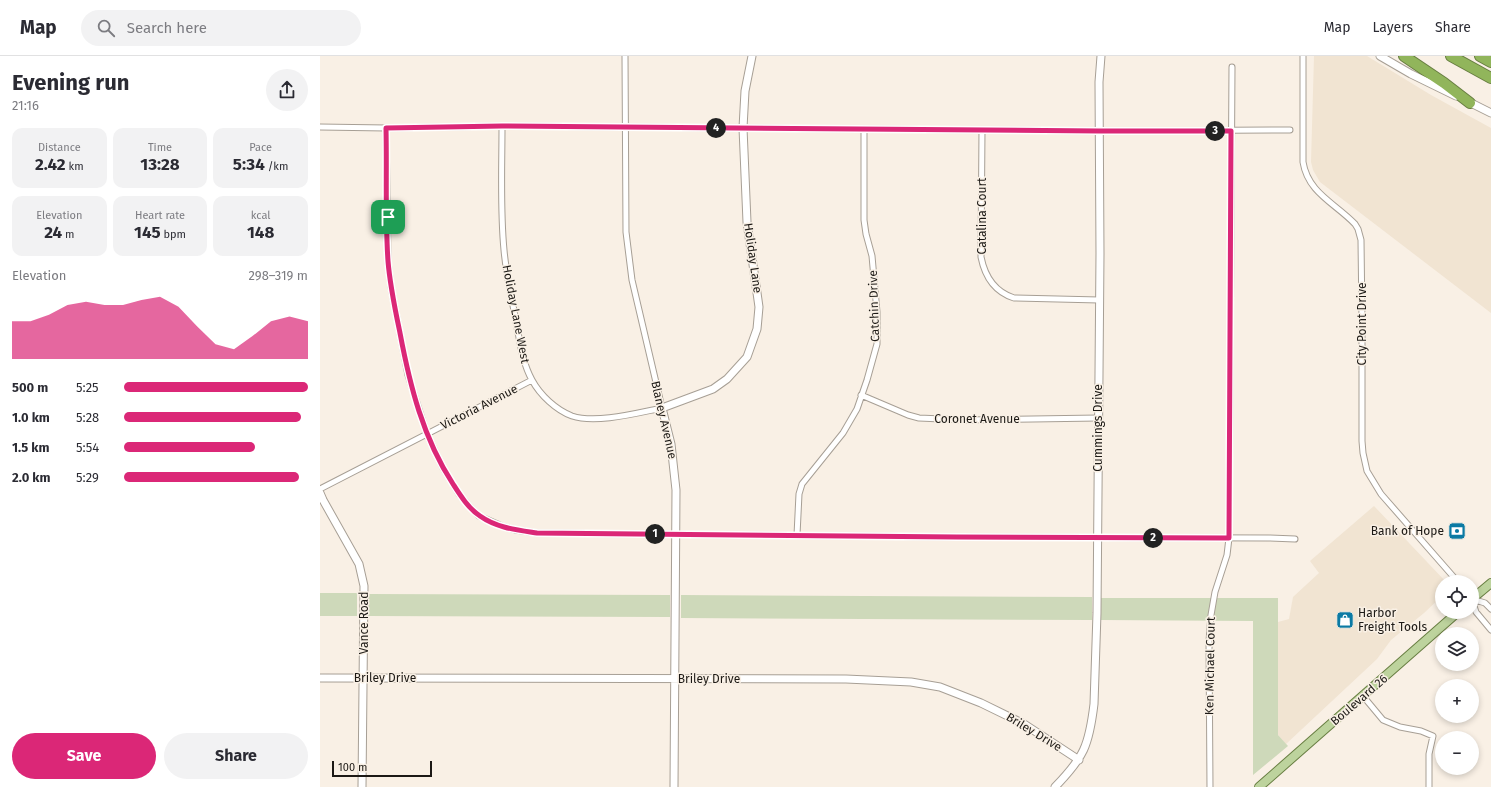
<!DOCTYPE html>
<meta charset="utf-8">
<style>
:root{--surface:#fff;--page:#f2f2f3;--text:#2b2b33;--muted:#7c7c81;--line:#e1e1e2;--accent:#db2777}
body{margin:0;font-family:"Fira Sans",sans-serif;background:var(--page);color:var(--text);height:100vh;display:flex;flex-direction:column;font-size:15px;white-space:nowrap}
*{box-sizing:border-box;margin:0}
p{font-size:13px;color:var(--muted)}
.icon{flex:none;width:22px;height:22px;fill:none;stroke:currentColor;stroke-width:2;stroke-linecap:round;stroke-linejoin:round}
.map{position:relative;flex:1;overflow:hidden}
.panel{display:flex;flex-direction:column;background:var(--surface);width:320px}
.panel>*{flex:none}
.buttons{position:absolute;left:1115px;top:519px;display:grid;gap:8px}
.buttons a{display:grid;place-items:center;width:44px;height:44px;border-radius:50%;background:var(--surface);box-shadow:0 2px 6px #0003;font-size:20px}
.scale{position:absolute;left:12px;bottom:10px;width:100px;box-sizing:border-box;padding-left:4px;border:2px solid #1c1915;border-top:0;font-size:11px;line-height:14px;white-space:nowrap;color:#1c1915;-webkit-text-stroke:3px #f9f0e5;paint-order:stroke}
.pin{position:absolute;display:grid;place-items:center;width:34px;height:34px;color:#fff;margin:-17px;border-radius:8px;box-shadow:0 2px 6px #0006}
.km{position:absolute;width:20px;height:20px;margin:-10px;border-radius:50%;background:#222;color:#fff;font-size:11px;line-height:20px;text-align:center}
.round{display:grid;place-items:center;flex:none;width:42px;height:42px;border-radius:21px;background:var(--page)}
.head{display:flex;align-items:center;justify-content:space-between;height:68px;padding:0 12px}
h1{font-size:22px;font-weight:700;line-height:30px}
.figures{display:grid;grid-template-columns:repeat(3,1fr);gap:6px;height:68px;padding:4px 12px}
.figures div{display:grid;align-content:center;border-radius:10px;background:var(--page);text-align:center}
.figures b{font-size:17px;font-weight:700}
.figures small{font-size:11px;font-weight:400}
.figures p{font-size:11px}
.chart{height:112px;padding:8px 12px}
.chart p{display:flex;justify-content:space-between}
.chart svg{width:100%;height:72px;margin-top:4px;fill:var(--accent);opacity:.7}
.action{display:flex;gap:8px;margin-top:auto;padding:8px 12px}
.action a{flex:1;height:46px;border-radius:24px;background:var(--accent);color:#fff;font-size:16px;font-weight:700;line-height:46px;text-align:center}
.action a+a{background:var(--page);color:var(--text)}
ul{padding:0 12px;list-style:none;font-size:13px}
li{display:grid;grid-template-columns:64px 48px 1fr;align-items:center;height:30px}
li i{height:10px;border-radius:5px;background:var(--accent)}
header{display:flex;align-items:center;gap:24px;box-sizing:border-box;height:56px;padding:0 20px;background:var(--surface);border-bottom:1px solid var(--line)}
header strong{font-size:19px}
nav{display:flex;gap:22px;margin-inline-start:auto;font-size:14px}
.search{width:280px;height:36px;background:var(--page);display:flex;align-items:center;gap:10px;box-sizing:border-box;padding:0 14px;border-radius:22px;color:var(--muted);font-size:15px}
main{display:flex;flex:1;min-height:0}
.map>svg:first-child{display:block}
.built{fill:#f1e4d2}
.green{fill:#ced9ba}
.lines{fill:none;stroke-linecap:round;stroke-linejoin:round}
.street-casing{stroke:#a79f95;stroke-width:7}
.secondary-casing{stroke:#a79f95;stroke-width:9}
.primary-casing{stroke:#687e42;stroke-width:10}
.highway-casing{stroke:#687e42;stroke-width:12}
.street{stroke:#fff;stroke-width:5}
.secondary{stroke:#fff;stroke-width:7}
.primary{stroke:#bdd39d;stroke-width:8}
.highway{stroke:#91b55b;stroke-width:10}
.route-casing{stroke:#fff;stroke-width:8}
.route{stroke:#db2777;stroke-width:5}
.labels{text-anchor:middle;dominant-baseline:central;stroke-width:3;stroke-linejoin:round;paint-order:stroke}
.street-label{font-size:12px;fill:#1c1915;stroke:#f9f0e5}
.poi-label{font-size:12px;fill:#1c1915;stroke:#f9f0e5;text-anchor:end}
</style>
<header>
<strong>Map</strong>
<div class="search"><svg class="icon" aria-label="search" viewBox="0 0 24 24"><circle cx="10" cy="10" r="6"/><path d="M15 15l6 6"/></svg>Search here</div>
<nav><a>Map</a><a>Layers</a><a>Share</a></nav>
</header>
<main>
<section class="panel">
<div class="head"><div><h1>Evening run</h1><p>21:16</p></div><a class="round"><svg class="icon" aria-label="share" viewBox="0 0 24 24"><path d="M12 15V3M7 8l5-5 5 5M5 13v7h14v-7"/></svg></a></div>
<div class="figures">
<div><p>Distance</p><b>2.42<small> km</small></b></div>
<div><p>Time</p><b>13:28</b></div>
<div><p>Pace</p><b>5:34<small> /km</small></b></div>
</div>
<div class="figures">
<div><p>Elevation</p><b>24<small> m</small></b></div>
<div><p>Heart rate</p><b>145<small> bpm</small></b></div>
<div><p>kcal</p><b>148</b></div>
</div>
<div class="chart"><p><span>Elevation</span>298–319 m</p>
<svg viewBox="0 0 160 44" preserveAspectRatio="none"><path d="M0 44V21L10 21L20 17L30 11L40 9L50 11L60 11L70 8L80 6L90 12L100 24L110 35L120 38L130 30L140 21L150 18L160 21V44z"/></svg>
</div>
<ul>
<li><b>500 m</b>5:25<i style="width:100%"></i></li>
<li><b>1.0 km</b>5:28<i style="width:96%"></i></li>
<li><b>1.5 km</b>5:54<i style="width:71%"></i></li>
<li><b>2.0 km</b>5:29<i style="width:95%"></i></li>
</ul>
<div class="action"><a>Save</a><a>Share</a></div>
</section>
<div class="map">
<svg width="1171" height="731" viewBox="0 0 1171 731">
<rect width="100%" height="100%" fill="#f9f0e5"/>
<!-- built -->
<path class="built" d="M994,0H1047L1111,39L1171,72V257L1000,126L993,114L991,106Z
M1054,450L1126,526H1122V540L1104,557L1071,584L1057,603L966,688L958,679V566L969,563L973,541L999,517L990,505Z"/>
<!-- green -->
<path class="green" d="M0,537H37V560H0Z
M48,538L350,539V561L48,560Z
M361,539L772,541V564L361,562Z
M781,542H958V679L968,690L933,719V565L781,564Z"/>
<g class="lines">
<defs>
<path id="street" d="M983,0V106C988,137 1015,147 1035,168L1038,173L1041,184L1042,264V385L1043,397L1047,415L1061,438L1138,526
M182,70C182,111 180,153 184,194C186,218 192,242 196,266C200,285 202,306 212,324C220,339 236,354 252,360C276,368 317,357 342,352L312,224L306,176L305,0
M0,71L66,72L182,70L779,75L970,74
M66,72L68,205L71,231L88,319L107,378L123,412L139,438L150,451L159,460L182,470L195,474L217,477L637,481L950,482L975,483
M662,74L661,201C665,221 675,236 694,242L779,244
M541,339L588,359L599,362L645,364L778,362
M0,433L212,324
M477,479L479,438L482,428L523,377L537,353L547,324L557,288V256L552,200L546,178L544,164V73
M1152,543L1165,547L1171,553
M1152,544L1156,556L1171,574
M1043,640L1063,664L1080,671L1101,675L1113,680L1109,698V731
M890,731L889,585L891,559L895,536L907,499L909,482L912,11"/>
<path id="secondary" d="M1060,0L1091,18L1136,40
M1147,45L1171,57
M0,437L3,444L39,508L44,530L42,731
M0,622L526,623L591,626L620,631L661,647L704,668L759,704
M354,731L356,434L351,388L342,352L393,333L407,323L427,301L437,273L439,251L427,166L423,72L425,35L432,0
M735,731C764,701 769,690 774,648L777,557L780,198L779,26L781,0"/>
<path id="primary" d="M1152,543L1171,527
M939,731L1138,556"/>
<path id="highway" d="M1084,0L1124,27L1150,47
M1131,0L1171,22
M1160,0L1171,6"/>
</defs>
<!-- street casing -->
<use href="#street" class="street-casing"/>
<!-- secondary casing -->
<use href="#secondary" class="secondary-casing"/>
<!-- primary casing -->
<use href="#primary" class="primary-casing"/>
<!-- highway casing -->
<use href="#highway" class="highway-casing"/>
<!-- street -->
<use href="#street" class="street"/>
<!-- secondary -->
<use href="#secondary" class="secondary"/>
<!-- primary -->
<use href="#primary" class="primary"/>
<!-- highway -->
<use href="#highway" class="highway"/>
</g>
<g class="lines">
<defs>
<path id="route" d="M182,70L779,75H911L909,482L637,481L217,477C197,474 177,472 160,460C148,452 140,439 133,428C103,382 90,330 80,277C75,253 70,230 68,205C65,162 67,116 66,72Z"/>
</defs>
<!-- route casing -->
<use href="#route" class="route-casing"/>
<!-- route -->
<use href="#route" class="route"/>
</g>
<!-- icons -->
<defs>
<symbol id="bank-square" viewBox="-11 -11 22 22"><rect x="-9" y="-9" width="18" height="18" rx="4" fill="#0b7aa4" stroke="#f9f0e5"/><path d="M-6-4H6V4H-6ZM0-2.3a2.3 2.3 0 1 0 0 4.6a2.3 2.3 0 1 0 0-4.6Z" fill="#fff"/></symbol>
<symbol id="shop-square" viewBox="-11 -11 22 22"><rect x="-9" y="-9" width="18" height="18" rx="4" fill="#0b7aa4" stroke="#f9f0e5"/><path d="M-5-2.5h2.3a2.7 3.5 0 0 1 5.4 0H5L5.5 6h-11ZM-1.5-2.5h3a1.5 2.3 0 0 0-3 0Z" fill="#fff"/></symbol>
</defs>
<g fill-rule="evenodd">
<use href="#bank-square" x="1127" y="465" width="20" height="20"/>
<use href="#shop-square" x="1015" y="554" width="20" height="20"/>
</g>
<g class="labels">
<!-- street labels -->
<g class="street-label">
<text transform="translate(662 160) rotate(-90)">Catalina Court</text>
<text transform="translate(433 202) rotate(82)">Holiday Lane</text>
<text transform="translate(554 250) rotate(-92)">Catchin Drive</text>
<text transform="translate(196 258) rotate(79)">Holiday Lane West</text>
<text transform="translate(1042 268) rotate(-90)">City Point Drive</text>
<text transform="translate(159 351) rotate(-27)">Victoria Avenue</text>
<text x="657" y="363">Coronet Avenue</text>
<text transform="translate(344 364) rotate(77)">Blaney Avenue</text>
<text transform="translate(778 372) rotate(-90)">Cummings Drive</text>
<text transform="translate(44 567) rotate(-90)">Vance Road</text>
<text transform="translate(890 610) rotate(-89)">Ken Michael Court</text>
<text x="65" y="622">Briley Drive</text>
<text x="389" y="623">Briley Drive</text>
<text transform="translate(1039 644) rotate(-41)">Boulevard 26</text>
<text transform="translate(714 676) rotate(31)">Briley Drive</text>
</g>
<!-- poi labels -->
<g class="poi-label">
<text x="1124" y="475">Bank of Hope</text>
<text x="1038" y="557" text-anchor="start">Harbor<tspan x="1038" dy="14">Freight Tools</tspan></text>
</g>
</g>
</svg>
<div class="buttons">
<a><svg class="icon" aria-label="locate" viewBox="0 0 24 24"><circle cx="12" cy="12" r="6"/><path d="M12 2v4M12 18v4M2 12h4M18 12h4"/></svg></a>
<a><svg class="icon" aria-label="layers" viewBox="0 0 24 24"><path d="M12 4l9 5-9 5-9-5zM3 14l9 5 9-5"/></svg></a>
<a>+</a>
<a>−</a>
</div>
<div class="scale">100 m</div>
<div class="pin" style="left:68px;top:161px;background:#1e9e55"><svg class="icon" aria-label="arrive" viewBox="0 0 24 24"><path d="M6 21V4h12l-3 4 3 4H6"/></svg></div>
<b class="km" style="left:335px;top:478px">1</b>
<b class="km" style="left:833px;top:482px">2</b>
<b class="km" style="left:895px;top:75px">3</b>
<b class="km" style="left:396px;top:72px">4</b>
</div>
</main>
